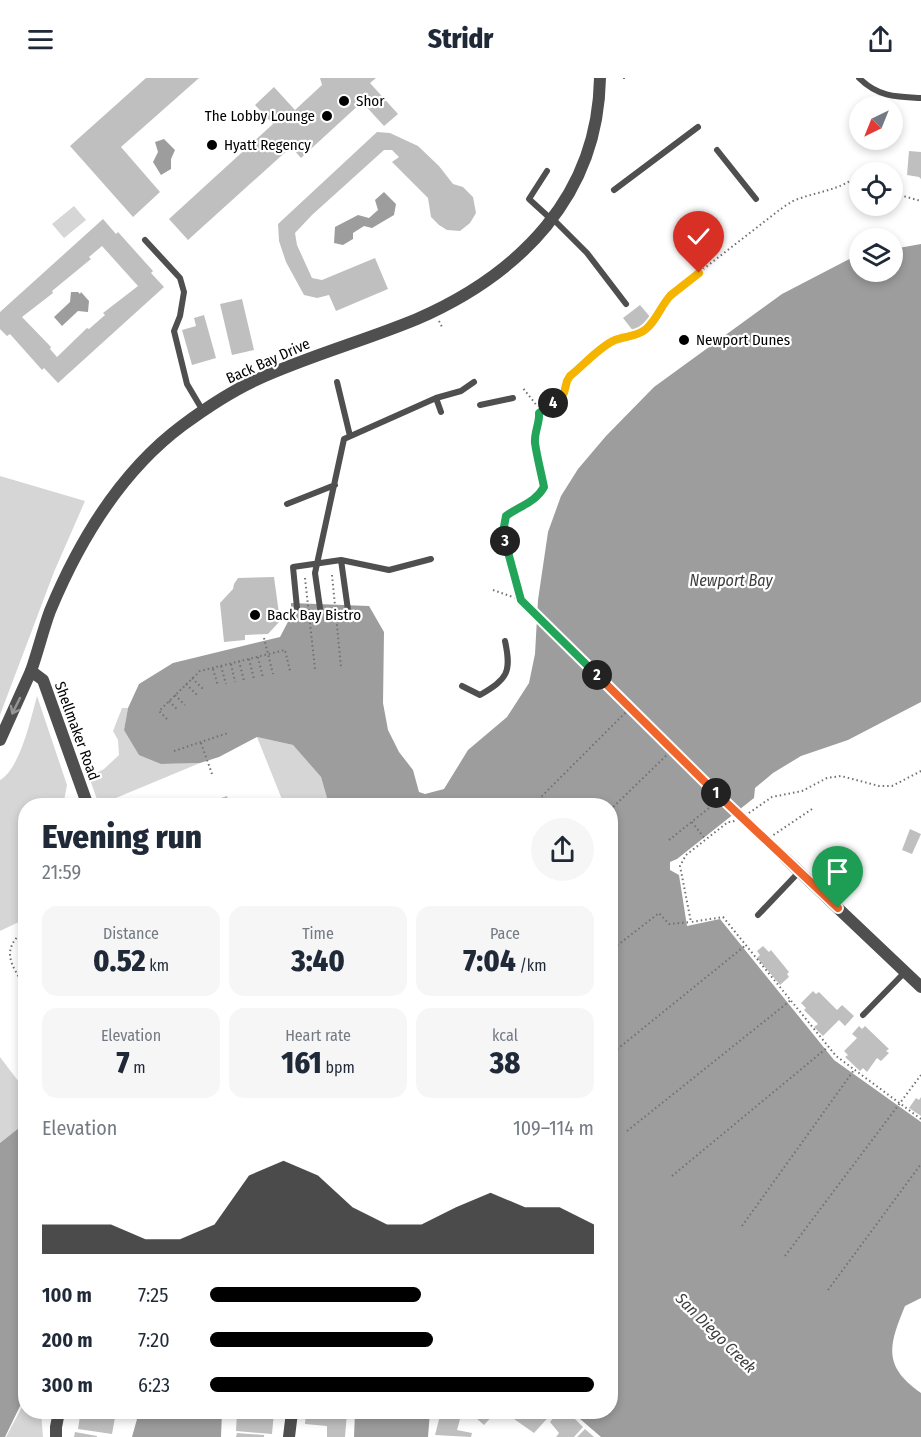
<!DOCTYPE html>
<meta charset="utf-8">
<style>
:root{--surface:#fff;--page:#f6f6f7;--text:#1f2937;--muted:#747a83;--accent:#000}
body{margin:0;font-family:"Fira Sans Condensed",sans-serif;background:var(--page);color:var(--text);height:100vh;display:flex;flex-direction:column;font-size:22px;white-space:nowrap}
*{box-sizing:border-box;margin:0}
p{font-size:20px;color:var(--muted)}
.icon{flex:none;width:33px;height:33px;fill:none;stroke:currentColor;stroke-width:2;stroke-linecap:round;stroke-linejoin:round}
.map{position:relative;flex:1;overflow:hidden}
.side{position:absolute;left:18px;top:720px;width:600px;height:621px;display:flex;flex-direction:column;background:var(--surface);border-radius:24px;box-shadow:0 3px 9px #0003}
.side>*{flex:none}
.needle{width:39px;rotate:223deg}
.controls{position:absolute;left:849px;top:18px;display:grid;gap:12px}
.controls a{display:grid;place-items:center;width:54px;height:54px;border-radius:50%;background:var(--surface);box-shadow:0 3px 9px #0003;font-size:30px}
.pin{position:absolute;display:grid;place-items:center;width:51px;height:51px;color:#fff;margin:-62px -26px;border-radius:50% 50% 50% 0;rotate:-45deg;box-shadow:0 0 6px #0007}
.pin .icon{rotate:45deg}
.km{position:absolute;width:30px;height:30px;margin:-15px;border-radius:50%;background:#222;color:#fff;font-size:16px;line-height:30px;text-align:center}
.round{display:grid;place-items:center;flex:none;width:63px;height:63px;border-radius:32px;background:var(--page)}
.headline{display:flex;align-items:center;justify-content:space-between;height:102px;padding:0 24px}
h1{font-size:33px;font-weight:800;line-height:45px}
.figures{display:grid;grid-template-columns:repeat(3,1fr);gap:9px;height:102px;padding:6px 24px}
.figures div{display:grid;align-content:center;border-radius:15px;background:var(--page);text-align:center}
.figures b{font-size:30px;font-weight:800}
.figures small{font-size:16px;font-weight:400}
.figures p{font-size:16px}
.chart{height:168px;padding:12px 24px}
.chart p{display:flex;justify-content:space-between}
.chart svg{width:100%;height:108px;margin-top:6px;fill:var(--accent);opacity:.7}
ul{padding:0 24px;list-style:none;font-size:20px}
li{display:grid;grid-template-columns:96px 72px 1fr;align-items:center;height:45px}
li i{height:15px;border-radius:8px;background:var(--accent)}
header{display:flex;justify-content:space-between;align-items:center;height:78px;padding:0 24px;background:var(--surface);font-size:27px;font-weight:800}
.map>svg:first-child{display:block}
.green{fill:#d6d6d6}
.water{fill:#9d9d9d}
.building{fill:#bfbfbf;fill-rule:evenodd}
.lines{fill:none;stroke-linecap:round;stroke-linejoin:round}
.path{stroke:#717171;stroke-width:2;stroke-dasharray:1.5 3;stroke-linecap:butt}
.service{stroke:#4f4f4f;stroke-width:6}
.minor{stroke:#4f4f4f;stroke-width:12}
.tertiary{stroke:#4f4f4f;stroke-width:12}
.oneway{stroke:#959595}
.split-1-casing{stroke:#fff;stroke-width:12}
.split-2-casing{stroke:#fff;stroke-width:12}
.split-3-casing{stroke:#fff;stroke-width:12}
.split-4-casing{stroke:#fff;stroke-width:12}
.split-5-casing{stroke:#fff;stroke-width:12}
.split-6-casing{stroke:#fff;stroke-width:12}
.split-1{stroke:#f0652b;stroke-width:8}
.split-2{stroke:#f0652b;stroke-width:8}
.split-3{stroke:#22a559;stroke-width:8}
.split-4{stroke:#22a559;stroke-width:8}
.split-5{stroke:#f5b400;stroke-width:8}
.split-6{stroke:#f5b400;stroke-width:8}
.poi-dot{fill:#000;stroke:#fff;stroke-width:2}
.labels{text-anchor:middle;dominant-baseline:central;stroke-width:4.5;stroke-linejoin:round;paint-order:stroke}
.poi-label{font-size:15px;fill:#000;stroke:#fff;text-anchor:start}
.street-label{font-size:15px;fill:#000;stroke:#fff}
.water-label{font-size:16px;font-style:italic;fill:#3e3e3e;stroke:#fff}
</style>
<header><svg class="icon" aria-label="menu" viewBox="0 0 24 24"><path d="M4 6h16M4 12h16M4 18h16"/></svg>Stridr<svg class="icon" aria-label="share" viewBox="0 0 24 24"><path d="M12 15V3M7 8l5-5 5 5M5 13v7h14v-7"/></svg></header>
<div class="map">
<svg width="921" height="1359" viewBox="0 0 921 1359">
<rect width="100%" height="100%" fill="#fff"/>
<!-- green -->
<path class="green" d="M74,128L86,142L64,160L52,146Z
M0,398L85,423L54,494L0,637Z
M37,618L67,707L64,723L67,727L26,728L25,841L0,853V702C20,691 31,640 37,618Z
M122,630H128L124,652L161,686L200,685L99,727L89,699L104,691L119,677L118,662L113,653Z
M257,659L293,667L321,699L329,727H280L283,724Z
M0,979L25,1012V1045L0,1065Z
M25,1323L26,1334H41L43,1359H6Z"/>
<!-- water -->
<path class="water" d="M164,61L175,72L171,81V91L161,97L153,84L158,74L155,64Z
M384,114L396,126L394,137L372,150L364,148L353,155V161L343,167L334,165L335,149L358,137L369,140L378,132L375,122Z
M921,166V624L848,662L801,678L773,695L755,710L754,720L677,781L670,784V792L679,797L687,848L720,841L834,982L921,1044V1220L905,1228C889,1267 882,1288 921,1315V1359H601L572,1334H610V728L329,727L321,699L293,667L257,659L219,679L200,685L161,686L139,677L124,652L128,630L139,606L173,585L280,559L291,538V525L369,528L384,554L383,625L388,652L399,674L413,692L419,714L425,716L444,711L468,672L507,639L529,605L535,576L538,522L548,454L561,418L578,391L606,358L654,309L782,216L859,176L860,194H892L893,171Z
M71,214H78L80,216L81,214L89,223L88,234L78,233L62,248L54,239L70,224Z
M25,1045V1304L23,1322L5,1359H0V1065Z
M139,1334H222L221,1359H132Z
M355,1334H430L428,1359H354Z"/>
<!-- building -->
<path class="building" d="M146,0H199L121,69L160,114L133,139L70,68Z
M320,0H376L370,5L398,36L384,48L362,24L301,80L291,69L188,162L169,141L273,46L255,27L274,9L295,32L322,7Z
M860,53V62H888V64L874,71L867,63L863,66L855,57Z
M377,54L390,55L418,68L439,88L453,106L463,109L473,119L476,135L470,145L460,153L447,152L439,147L431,139L428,120L392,84L399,79L392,72H384L312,137L295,155L297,167L312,200L322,202L375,180L388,211L336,233L329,217L317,220L304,217L286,184L279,163L278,146Z
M909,73L921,74V101L919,99L907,97Z
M103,141L116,156L118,154L153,193L151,195L164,209L58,305L44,290L42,292L10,256L7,258L0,251V234ZM102,168L138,208L103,235L105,237L89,251L87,250L57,279L50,271L51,269L22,239L53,215L52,213L91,181L89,179Z
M242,221L254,272L232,277L220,226Z
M640,227L651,240L634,254L623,240Z
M204,237L216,280L192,287L182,252L196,248L194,240Z
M274,499L280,543L268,556L245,557V562L224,564L220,525L233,511L234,506L238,500Z
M227,718L230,728H213L212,723Z
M910,751L921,756L912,776L902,772Z
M763,868L769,874L771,872L789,894L787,896L789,899L780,907L757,880L760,877L757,873Z
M813,913L816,916L819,914L837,932L842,927L854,938L845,948L839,942L823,958L814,949L818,946L804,932L806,930L801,925Z
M859,948L862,951L865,948L889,971L886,973L889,975L881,983L877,980L867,994L863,990L860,993L845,979L848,977L844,973L857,960L852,956Z
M921,1019V1038L909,1030L916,1020L919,1022Z
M95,1334H116L112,1356L78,1351L80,1338L94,1340Z
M237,1334H274L272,1356L236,1353Z
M306,1334L347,1335L345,1359H327V1348L305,1346Z
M441,1334H462L457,1352L472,1355L471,1359L435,1357Z
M469,1334H491L494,1336L484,1347Z
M509,1334H553L534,1355L507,1336Z
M558,1334H568L583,1349L574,1359H556L559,1355L550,1344Z
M585,1351L594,1359H577Z
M75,1354L97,1358V1359H74Z
M237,1355L264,1357V1359H236Z"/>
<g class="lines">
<!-- path -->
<path class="path" d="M624,0V1
M862,94L866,91L871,94
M892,113L903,118L921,123
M439,243L443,251
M539,335L565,315L567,303L570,298L615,262L630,259L646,251L670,217L778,133C784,129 791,123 798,121C820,113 841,112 860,96
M332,497L341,589
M305,500L315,591
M493,512L521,522L776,772
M521,522L503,454L506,438C519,428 535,425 544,409L535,363L536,349L540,339L538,329L522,309
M264,560L273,596
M258,579L263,600
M249,581L254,601
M239,583L244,603
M231,586L235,604
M221,588L226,606
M213,591L218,608
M192,600L203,611
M186,606L197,617
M175,617L185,627
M169,623L178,632
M167,641L159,633L200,593L285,572L290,593
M201,665L212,696
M174,673L228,655
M921,693L892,708H879L841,698L827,700L802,713L772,719L746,737L732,744H728L686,777L680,788L691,844L723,839L836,978L921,1041
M532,728L631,629
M610,732L673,671
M692,744L705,761
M669,762L714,726
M766,762L812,731
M26,850C0,873 10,884 26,911
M610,873L659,835L669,846L691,844
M26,928C20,940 18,950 26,962
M610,977L746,867
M627,1053L791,922
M672,1098L828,969
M742,1148L854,992
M785,1178L921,997
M828,1212L921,1086"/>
<!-- service -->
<path class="service" d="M859,0C878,19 896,19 921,20
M717,72L756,121
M547,93L529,121L552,142
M614,112L698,49
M553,141L587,175L626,226
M145,162L180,200L184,214L180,238L174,253L187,306L203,333
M337,304L350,358
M436,320L441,334
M480,327L513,320
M287,426L335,407
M341,482L348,532
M297,530L293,489L341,482L389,492L431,481
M320,530L315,495L344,361L436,320L461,313L474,304
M462,608L480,617C507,601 512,595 505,563
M172,726L173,728
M758,837L799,794
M863,937L905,894"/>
<!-- minor -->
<path class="minor" d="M0,662L31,593L43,602L88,728
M785,780L921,909
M56,1359V1349L59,1334
M289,1359L292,1334"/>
<!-- tertiary -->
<path class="tertiary" d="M31,593C38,573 43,552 50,533C79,463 121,393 183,347C206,330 230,314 256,302C308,278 364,263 417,241C520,196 598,118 600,0"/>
</g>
<!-- one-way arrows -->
<defs><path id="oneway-shaft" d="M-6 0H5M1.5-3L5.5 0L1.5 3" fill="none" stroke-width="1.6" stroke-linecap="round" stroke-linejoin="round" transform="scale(1.5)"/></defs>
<use class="oneway" href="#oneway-shaft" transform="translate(16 628) rotate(116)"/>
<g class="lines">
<defs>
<path id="split-1" d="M716,715L838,830"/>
<path id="split-2" d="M597,597L716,715"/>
<path id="split-3" d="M505,463L521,522L597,597"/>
<path id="split-4" d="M505,463L503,454L506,438C519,428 535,425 544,409C541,394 537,379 535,365C534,354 540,345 539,335L553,325"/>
<path id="split-5" d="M553,325L564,315L567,303L570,298C584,287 599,269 615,262C625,258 637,259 646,251C657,242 661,227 671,217"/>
<path id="split-6" d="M671,217L699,195"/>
</defs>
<!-- split-1 casing -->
<use href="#split-1" class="split-1-casing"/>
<!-- split-2 casing -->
<use href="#split-2" class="split-2-casing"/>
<!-- split-3 casing -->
<use href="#split-3" class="split-3-casing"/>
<!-- split-4 casing -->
<use href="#split-4" class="split-4-casing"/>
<!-- split-5 casing -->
<use href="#split-5" class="split-5-casing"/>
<!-- split-6 casing -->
<use href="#split-6" class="split-6-casing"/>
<!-- split-1 -->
<use href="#split-1" class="split-1"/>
<!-- split-2 -->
<use href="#split-2" class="split-2"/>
<!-- split-3 -->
<use href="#split-3" class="split-3"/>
<!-- split-4 -->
<use href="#split-4" class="split-4"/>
<!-- split-5 -->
<use href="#split-5" class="split-5"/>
<!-- split-6 -->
<use href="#split-6" class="split-6"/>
</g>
<!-- markers -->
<g class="poi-dot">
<circle cx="344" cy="23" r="6"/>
<circle cx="327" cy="38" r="6"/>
<circle cx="212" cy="67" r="6"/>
<circle cx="684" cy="262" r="6"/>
<circle cx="255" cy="537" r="6"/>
</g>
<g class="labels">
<!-- poi labels -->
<g class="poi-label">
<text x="356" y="23">Shor</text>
<text x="315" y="38" text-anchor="end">The Lobby Lounge</text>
<text x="224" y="67">Hyatt Regency</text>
<text x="696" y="262">Newport Dunes</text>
<text x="267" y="537">Back Bay Bistro</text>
</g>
<!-- street labels -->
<g class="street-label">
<text transform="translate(268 283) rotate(-24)">Back Bay Drive</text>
<text transform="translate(77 653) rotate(70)">Shellmaker Road</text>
</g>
<!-- water labels -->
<g class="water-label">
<text x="731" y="502">Newport Bay</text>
<text transform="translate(716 1255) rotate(45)">San Diego Creek</text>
</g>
</g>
</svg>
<div class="controls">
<a><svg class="needle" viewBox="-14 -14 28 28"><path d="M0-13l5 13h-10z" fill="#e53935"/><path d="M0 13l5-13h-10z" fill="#747a83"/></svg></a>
<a><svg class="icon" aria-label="locate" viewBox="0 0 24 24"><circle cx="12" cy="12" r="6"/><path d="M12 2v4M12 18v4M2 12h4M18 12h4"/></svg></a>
<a><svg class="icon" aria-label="layers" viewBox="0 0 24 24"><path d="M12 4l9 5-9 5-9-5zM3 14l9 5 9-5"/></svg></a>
</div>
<div class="pin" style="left:838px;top:830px;background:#1e9e55"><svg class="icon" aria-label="arrive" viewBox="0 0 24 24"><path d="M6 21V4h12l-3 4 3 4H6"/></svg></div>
<div class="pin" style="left:699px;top:195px;background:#d93025"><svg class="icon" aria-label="check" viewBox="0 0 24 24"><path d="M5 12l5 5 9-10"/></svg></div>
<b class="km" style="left:716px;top:715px">1</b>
<b class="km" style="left:597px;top:597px">2</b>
<b class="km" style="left:505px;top:463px">3</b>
<b class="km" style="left:553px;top:325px">4</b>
<section class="side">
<div class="headline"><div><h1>Evening run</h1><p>21:59</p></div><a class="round"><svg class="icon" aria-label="share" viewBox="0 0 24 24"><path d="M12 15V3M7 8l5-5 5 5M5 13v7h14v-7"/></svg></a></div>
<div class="figures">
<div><p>Distance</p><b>0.52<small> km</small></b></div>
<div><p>Time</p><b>3:40</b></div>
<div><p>Pace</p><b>7:04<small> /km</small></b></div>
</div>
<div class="figures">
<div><p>Elevation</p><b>7<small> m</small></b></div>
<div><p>Heart rate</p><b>161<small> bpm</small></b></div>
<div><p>kcal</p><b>38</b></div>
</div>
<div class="chart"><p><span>Elevation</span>109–114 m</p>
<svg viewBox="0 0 160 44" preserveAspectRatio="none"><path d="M0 44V32L10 32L20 32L30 38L40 38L50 32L60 12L70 6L80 12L90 25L100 32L110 32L120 25L130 19L140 25L150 25L160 32V44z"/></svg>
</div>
<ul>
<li><b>100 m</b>7:25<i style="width:55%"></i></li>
<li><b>200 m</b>7:20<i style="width:58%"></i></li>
<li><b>300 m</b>6:23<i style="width:100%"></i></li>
</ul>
</section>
</div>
